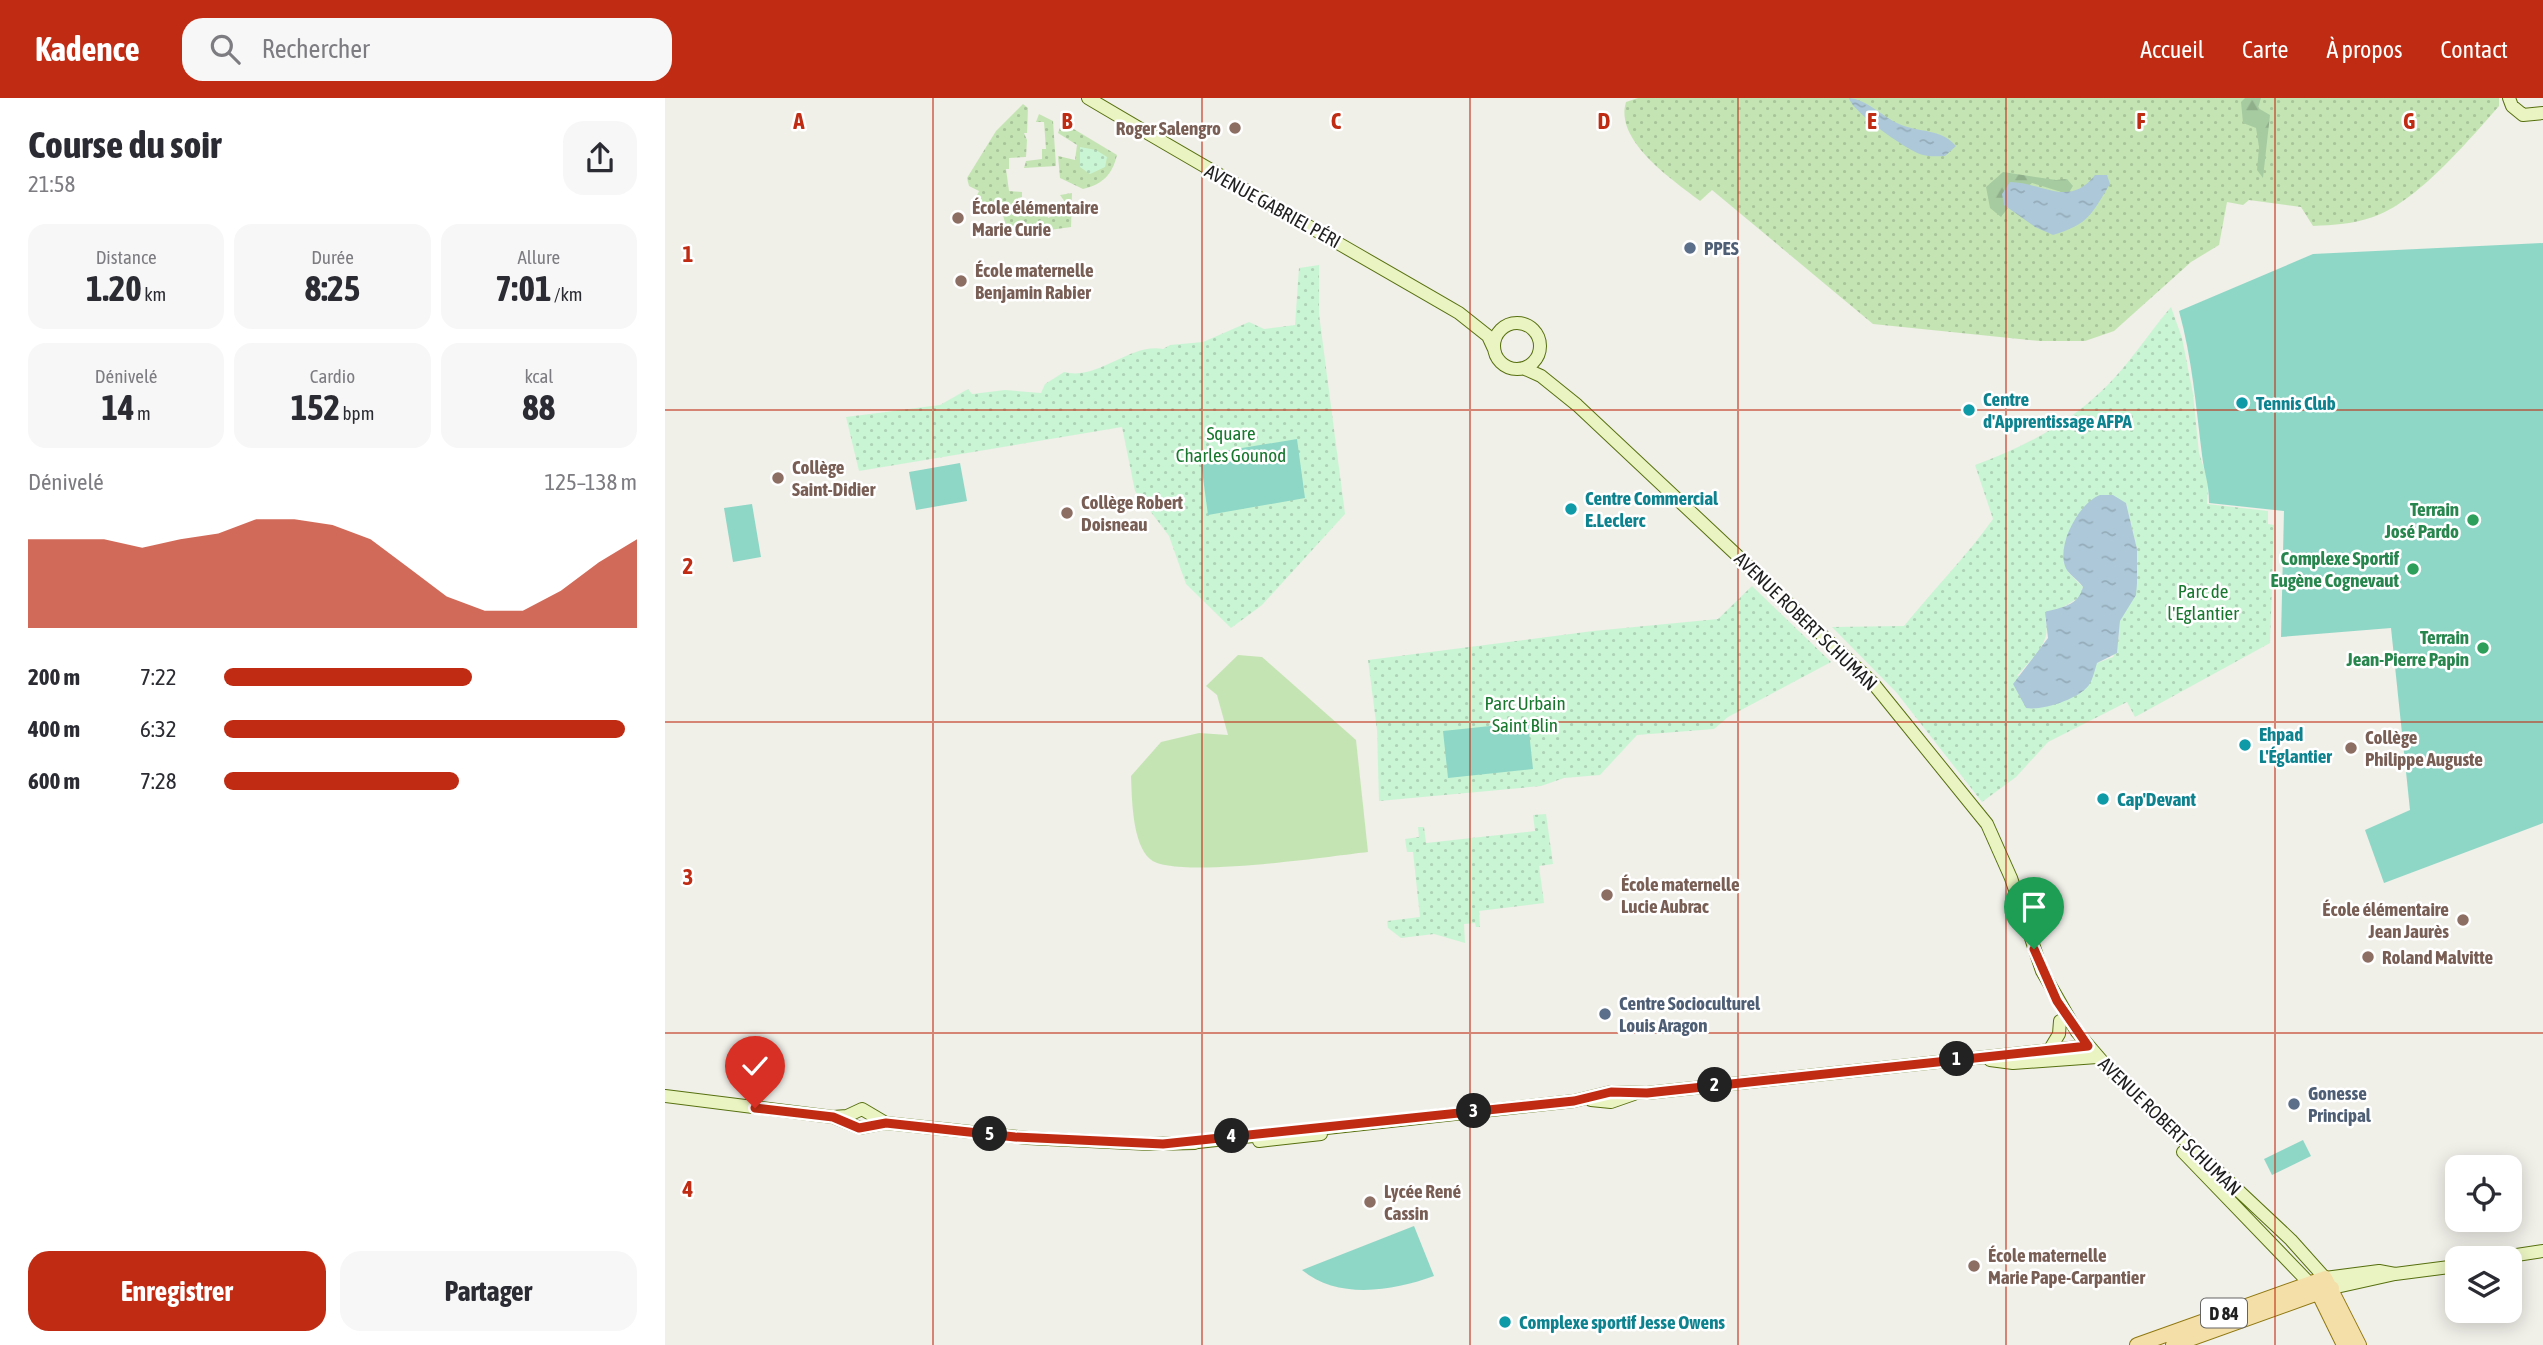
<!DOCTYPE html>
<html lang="fr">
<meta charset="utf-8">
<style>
:root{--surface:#fff;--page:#f7f7f7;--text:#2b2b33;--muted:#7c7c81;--accent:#bf2c13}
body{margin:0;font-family:"Asap Condensed",sans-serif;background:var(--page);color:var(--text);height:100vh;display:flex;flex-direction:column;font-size:26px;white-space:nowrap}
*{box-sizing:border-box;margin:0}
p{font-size:23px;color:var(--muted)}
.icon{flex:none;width:38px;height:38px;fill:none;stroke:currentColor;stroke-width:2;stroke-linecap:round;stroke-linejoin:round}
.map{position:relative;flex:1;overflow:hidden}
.panel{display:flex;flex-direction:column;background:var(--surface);width:665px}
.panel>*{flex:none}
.fabs{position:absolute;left:1780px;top:1057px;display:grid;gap:14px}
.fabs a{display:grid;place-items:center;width:77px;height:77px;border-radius:14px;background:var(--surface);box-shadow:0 4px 18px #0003;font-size:35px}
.pin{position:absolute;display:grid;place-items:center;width:60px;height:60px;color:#fff;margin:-72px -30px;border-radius:50% 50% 50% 0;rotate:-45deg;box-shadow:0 0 7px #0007}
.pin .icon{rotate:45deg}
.km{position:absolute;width:35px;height:35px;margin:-18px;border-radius:50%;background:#222;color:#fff;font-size:19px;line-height:35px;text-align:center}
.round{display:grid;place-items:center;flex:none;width:74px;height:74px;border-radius:21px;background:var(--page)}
.head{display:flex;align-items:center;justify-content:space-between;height:119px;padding:0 28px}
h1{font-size:38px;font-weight:700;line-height:52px}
.metrics{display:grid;grid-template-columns:repeat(3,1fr);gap:10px;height:119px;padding:7px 28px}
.metrics div{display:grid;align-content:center;border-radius:18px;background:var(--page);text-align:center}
.metrics b{font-size:35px;font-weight:700}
.metrics small{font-size:19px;font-weight:400}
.metrics p{font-size:19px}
.chart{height:196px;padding:14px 28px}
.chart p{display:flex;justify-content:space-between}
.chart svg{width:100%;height:126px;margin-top:7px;fill:var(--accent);opacity:.7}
.cta{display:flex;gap:14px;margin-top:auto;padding:14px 28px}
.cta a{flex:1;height:80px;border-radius:21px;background:var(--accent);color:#fff;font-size:28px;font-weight:700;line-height:80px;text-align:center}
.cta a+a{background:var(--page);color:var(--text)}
ul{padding:0 28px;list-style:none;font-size:23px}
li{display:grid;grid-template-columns:112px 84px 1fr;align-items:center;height:52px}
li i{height:18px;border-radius:9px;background:var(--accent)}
header{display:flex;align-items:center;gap:42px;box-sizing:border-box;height:98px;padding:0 35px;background:var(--accent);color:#fff}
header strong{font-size:33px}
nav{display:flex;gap:38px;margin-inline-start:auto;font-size:24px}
.search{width:490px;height:63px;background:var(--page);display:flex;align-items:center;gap:18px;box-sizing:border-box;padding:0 24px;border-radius:21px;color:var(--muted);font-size:26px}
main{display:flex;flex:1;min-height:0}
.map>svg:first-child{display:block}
.grass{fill:url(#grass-dots)}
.forest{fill:url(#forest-firs)}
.park{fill:url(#park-dots);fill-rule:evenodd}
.garden{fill:#c4e5b3}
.pitch{fill:#8ed7c6}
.water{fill:url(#water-ripples)}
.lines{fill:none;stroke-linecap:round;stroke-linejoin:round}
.secondary-casing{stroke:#57700f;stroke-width:14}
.primary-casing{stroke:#8f770e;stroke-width:16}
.secondary{stroke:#eaf4c2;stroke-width:12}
.primary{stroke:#f4dfa9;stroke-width:14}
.route-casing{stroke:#fff;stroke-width:14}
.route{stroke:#bf2c13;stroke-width:9}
.grid{fill:none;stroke:#bf2c13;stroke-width:2;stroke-opacity:0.55}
.education-dot{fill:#8d6e63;stroke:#fff;stroke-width:2.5}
.service-dot{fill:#5c6f8a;stroke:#fff;stroke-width:2.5}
.culture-dot{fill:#0f9aa8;stroke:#fff;stroke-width:2.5}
.leisure-dot{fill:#2e9e5b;stroke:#fff;stroke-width:2.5}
.labels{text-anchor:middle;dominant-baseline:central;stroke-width:5;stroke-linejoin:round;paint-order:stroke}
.shield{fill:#fff;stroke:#646464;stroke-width:2}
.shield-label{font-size:18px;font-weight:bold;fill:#212121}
.education-label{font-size:19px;font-weight:bold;fill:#785e54;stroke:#fff;text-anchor:start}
.street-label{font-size:19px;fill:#212121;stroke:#fff}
.service-label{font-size:19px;font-weight:bold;fill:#4e5e75;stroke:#fff;text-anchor:start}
.culture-label{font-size:19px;font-weight:bold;fill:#0d838f;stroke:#fff;text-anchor:start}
.park-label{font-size:19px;fill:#16772d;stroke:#fff}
.leisure-label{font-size:19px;font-weight:bold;fill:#27864d;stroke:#fff;text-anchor:end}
.grid-label{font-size:23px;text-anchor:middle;font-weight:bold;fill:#bf2c13;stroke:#fff;stroke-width:5;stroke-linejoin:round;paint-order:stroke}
</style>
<header>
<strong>Kadence</strong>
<div class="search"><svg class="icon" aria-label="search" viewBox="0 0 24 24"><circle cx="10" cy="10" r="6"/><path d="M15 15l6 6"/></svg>Rechercher</div>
<nav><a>Accueil</a><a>Carte</a><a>À propos</a><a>Contact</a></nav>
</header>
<main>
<section class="panel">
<div class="head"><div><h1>Course du soir</h1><p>21:58</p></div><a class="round"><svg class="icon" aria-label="share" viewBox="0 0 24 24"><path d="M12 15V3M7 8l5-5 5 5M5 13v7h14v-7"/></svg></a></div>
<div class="metrics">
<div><p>Distance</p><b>1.20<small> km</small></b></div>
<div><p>Durée</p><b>8:25</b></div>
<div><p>Allure</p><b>7:01<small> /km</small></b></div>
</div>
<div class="metrics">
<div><p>Dénivelé</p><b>14<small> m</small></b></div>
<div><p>Cardio</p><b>152<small> bpm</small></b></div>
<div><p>kcal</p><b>88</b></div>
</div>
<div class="chart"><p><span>Dénivelé</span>125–138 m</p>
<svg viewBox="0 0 160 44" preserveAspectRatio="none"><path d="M0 44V13L10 13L20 13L30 16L40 13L50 11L60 6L70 6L80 8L90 13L100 23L110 33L120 38L130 38L140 31L150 21L160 13V44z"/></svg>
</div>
<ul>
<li><b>200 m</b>7:22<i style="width:60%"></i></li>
<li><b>400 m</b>6:32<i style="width:97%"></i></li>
<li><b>600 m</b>7:28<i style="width:57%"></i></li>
</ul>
<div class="cta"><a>Enregistrer</a><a>Partager</a></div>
</section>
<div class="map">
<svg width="1878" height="1247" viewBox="0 0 1878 1247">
<defs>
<pattern id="grass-dots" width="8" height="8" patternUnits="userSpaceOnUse" patternTransform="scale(1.75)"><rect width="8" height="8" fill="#c4e5b3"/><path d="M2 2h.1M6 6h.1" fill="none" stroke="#a8c49a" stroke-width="1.8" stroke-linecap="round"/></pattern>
<pattern id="forest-firs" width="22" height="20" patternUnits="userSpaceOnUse" patternTransform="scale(1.75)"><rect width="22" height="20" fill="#a7cba1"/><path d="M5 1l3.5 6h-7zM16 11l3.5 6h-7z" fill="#8fae8a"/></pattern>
<pattern id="park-dots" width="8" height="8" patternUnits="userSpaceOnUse" patternTransform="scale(1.75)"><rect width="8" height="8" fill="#caf5d4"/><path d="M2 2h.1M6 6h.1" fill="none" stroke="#add2b6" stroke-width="1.8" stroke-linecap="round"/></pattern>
<pattern id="water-ripples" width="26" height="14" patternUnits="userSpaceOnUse" patternTransform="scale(1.75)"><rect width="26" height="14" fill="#adc9d9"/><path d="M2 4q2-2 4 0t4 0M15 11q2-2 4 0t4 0" fill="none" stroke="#95acba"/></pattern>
</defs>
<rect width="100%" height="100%" fill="#f0efe8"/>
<!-- grass -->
<path class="grass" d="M973,0H1834V8C1804,42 1751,105 1708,119C1688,126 1669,127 1648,128L1636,109L1584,102L1578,107L1562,104L1554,147L1526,164L1449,233L1420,243H1375L1208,226L1047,92L1035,103C1008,82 949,43 961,4Z
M358,6L363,10L362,35H359L362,42L361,59L344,60V71H341L344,93L357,94V99L353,100L354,111L370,115L375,110L376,115H382L383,120L400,112V104L395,97L407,95L406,129L349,137L343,135L335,107L326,103L317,106L310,102L314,93L304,88L302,80L331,33Z
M374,16L388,23L391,68L359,70L361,63L377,61V51H381L379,24H371Z
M397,24L452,57C447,77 438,86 418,91L395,80L393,58L410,62L412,47L393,35Z"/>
<!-- forest -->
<path class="forest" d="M1580,0H1596L1593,10L1605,17L1598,80L1592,72L1594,49L1591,30L1578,25L1576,4Z
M1338,74L1391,82L1402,81L1408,88L1403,96L1367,85L1339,107L1343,110L1336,119L1325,110L1321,89Z"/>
<!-- park -->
<path class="park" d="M415,49L431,52L442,59L440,69L425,76L415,69Z
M654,167V216L680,416L597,507L566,530L521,486L504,438L470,393L457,329L194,373L181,319L275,307L303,291L307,296L340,292L376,295L380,286L399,274C434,283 464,245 498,251L505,247L538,244L584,224L599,231L630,227L634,170Z
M1506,209L1517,240L1528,296L1534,355L1543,383L1542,406L1603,413V426L1609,427L1605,545L1470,619L1462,604L1383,644L1351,679L1317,704L1231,594L1167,529L1239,528C1268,492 1301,459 1328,421L1310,367C1363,348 1414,320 1452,277C1471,256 1487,231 1506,209ZM1461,405L1472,451V486L1455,523L1453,546L1448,559L1432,565L1352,578C1367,560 1388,544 1380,520L1415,499L1418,489L1403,474Z
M1087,488L1166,564L1063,619L1049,631L972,637L935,677L899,680L876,688L714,703L712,632L703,562L928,533L1053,521Z
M881,716L888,766L874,768L879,805L814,813L815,829H811L810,825L799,826L800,845L769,836L736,840L723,830L722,823L755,819L748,754H742L740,741L754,739L753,729H759L761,745L862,734L870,733L868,717Z"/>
<!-- garden -->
<path class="garden" d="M573,557L597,559L691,642L703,754C667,758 507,782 485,761C467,745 467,700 466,678L496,644L534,635L563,637L552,597L541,588Z"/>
<!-- pitch -->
<path class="pitch" d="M1878,145V725L1719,785L1700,732L1745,712L1726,530L1616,539L1619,413L1544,405C1544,384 1539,375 1537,357C1531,308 1527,260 1514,213L1648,156Z
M632,341L640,400L543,417L535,357Z
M295,365L302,403L251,412L244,374Z
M87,406L96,459L68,464L59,410Z
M863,624L868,671L783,680L778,633Z
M1638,1042L1646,1058L1607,1077L1599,1061Z
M749,1128L769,1178C728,1193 673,1202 637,1172Z"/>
<!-- water -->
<path class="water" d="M1184,0C1201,1 1218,19 1234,26C1254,35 1276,30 1291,48L1280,58C1273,58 1265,59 1258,57C1244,54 1186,13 1184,0Z
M1430,77H1442L1445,86C1426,117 1424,126 1388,137L1370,129L1339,107L1337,96L1345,84C1379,85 1404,110 1430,77Z
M1435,397H1448L1461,405L1472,451V486L1471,497L1455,523L1452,555L1432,565C1430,571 1428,581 1424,587C1414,601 1377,613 1361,610L1348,586L1383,540L1380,514C1397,509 1413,508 1418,489C1413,481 1402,476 1400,468C1392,446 1414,405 1435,397Z"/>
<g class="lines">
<defs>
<path id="secondary" d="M423,0C546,73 670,143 794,215L823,238L829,251
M1844,0L1847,8L1858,17L1878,15
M829 248a23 23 0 1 1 46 0a23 23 0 1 1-46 0Z
M858,270L876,278L912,307L1207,584L1322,726L1346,780L1377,873L1412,934L1443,970L1626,1142L1660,1180L1714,1173L1730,1176
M1385,951L1394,936L1395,923
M1325,962L1348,965L1432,959
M0,998L168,1019L182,1018L197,1011L219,1024
M926,1002L946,1004L969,996
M168,1019L195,1030L221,1025L363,1040L485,1046L530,1045
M594,1043L656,1036
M524,1045L909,1003L946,994L982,995L1423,948
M1518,1054L1651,1192
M1832,1160L1878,1153
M1667,1190L1730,1176L1792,1168"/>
<path id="primary" d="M1653,1194L1679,1247
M1472,1247L1660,1180L1694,1247
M1508,1247L1667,1190"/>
</defs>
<!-- secondary casing -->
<use href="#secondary" class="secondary-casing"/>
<!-- primary casing -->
<use href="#primary" class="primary-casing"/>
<!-- secondary -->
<use href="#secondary" class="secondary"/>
<!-- primary -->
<use href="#primary" class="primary"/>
</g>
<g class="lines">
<defs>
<path id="route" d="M90,1010L168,1019L194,1030L221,1025L350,1039L498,1046L909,1003L946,994L982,995L1423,948L1392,903L1369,851"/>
</defs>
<!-- route casing -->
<use href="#route" class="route-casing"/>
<!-- route -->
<use href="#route" class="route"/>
</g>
<!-- grid -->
<path class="grid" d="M268,0V1247M537,0V1247M805,0V1247M1073,0V1247M1341,0V1247M1610,0V1247M0,312H1878M0,624H1878M0,935H1878"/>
<!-- markers -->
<g class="education-dot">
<circle cx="570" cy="30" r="7"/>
<circle cx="293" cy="120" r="7"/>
<circle cx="296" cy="183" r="7"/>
<circle cx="113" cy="380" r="7"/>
<circle cx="402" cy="415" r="7"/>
<circle cx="1686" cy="650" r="7"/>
<circle cx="942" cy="797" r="7"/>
<circle cx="1798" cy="822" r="7"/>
<circle cx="1703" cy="859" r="7"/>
<circle cx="705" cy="1104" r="7"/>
<circle cx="1309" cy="1168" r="7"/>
</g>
<g class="service-dot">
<circle cx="1025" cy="150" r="7"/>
<circle cx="940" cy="916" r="7"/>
<circle cx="1629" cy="1006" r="7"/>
</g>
<g class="culture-dot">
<circle cx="1577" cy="305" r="7"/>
<circle cx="1304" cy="312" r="7"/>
<circle cx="906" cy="411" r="7"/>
<circle cx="1580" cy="647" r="7"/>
<circle cx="1438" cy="701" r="7"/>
<circle cx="840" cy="1224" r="7"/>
</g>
<g class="leisure-dot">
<circle cx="1808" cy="422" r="7"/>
<circle cx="1748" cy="471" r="7"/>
<circle cx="1818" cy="550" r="7"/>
</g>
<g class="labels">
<!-- shield labels -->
<rect class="shield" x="1536" y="1200.5" width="46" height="29" rx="5"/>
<g class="shield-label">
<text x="1559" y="1215">D 84</text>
</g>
<!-- education labels -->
<g class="education-label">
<text x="556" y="30" text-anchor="end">Roger Salengro</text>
<text x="307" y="109">École élémentaire<tspan x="307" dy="22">Marie Curie</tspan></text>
<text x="310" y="172">École maternelle<tspan x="310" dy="22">Benjamin Rabier</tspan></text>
<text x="127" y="369">Collège<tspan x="127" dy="22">Saint-Didier</tspan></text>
<text x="416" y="404">Collège Robert<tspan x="416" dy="22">Doisneau</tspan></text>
<text x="1700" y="639">Collège<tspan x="1700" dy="22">Philippe Auguste</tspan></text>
<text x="956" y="786">École maternelle<tspan x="956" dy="22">Lucie Aubrac</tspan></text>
<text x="1784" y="811" text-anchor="end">École élémentaire<tspan x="1784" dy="22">Jean Jaurès</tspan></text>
<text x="1717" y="859">Roland Malvitte</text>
<text x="719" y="1093">Lycée René<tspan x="719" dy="22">Cassin</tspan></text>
<text x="1323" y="1157">École maternelle<tspan x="1323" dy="22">Marie Pape-Carpantier</tspan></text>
</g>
<!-- street labels -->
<g class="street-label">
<text transform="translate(608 108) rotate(29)">AVENUE GABRIEL PÉRI</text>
<text transform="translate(1141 523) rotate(44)">AVENUE ROBERT SCHUMAN</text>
<text transform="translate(1505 1028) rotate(44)">AVENUE ROBERT SCHUMAN</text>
</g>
<!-- service labels -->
<g class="service-label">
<text x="1039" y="150">PPES</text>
<text x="954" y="905">Centre Socioculturel<tspan x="954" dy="22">Louis Aragon</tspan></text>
<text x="1643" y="995">Gonesse<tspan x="1643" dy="22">Principal</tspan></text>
</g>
<!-- culture labels -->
<g class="culture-label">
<text x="1318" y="301">Centre<tspan x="1318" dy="22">d'Apprentissage AFPA</tspan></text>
<text x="1591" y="305">Tennis Club</text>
<text x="920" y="400">Centre Commercial<tspan x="920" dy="22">E.Leclerc</tspan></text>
<text x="1594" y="636">Ehpad<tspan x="1594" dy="22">L'Églantier</tspan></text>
<text x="1452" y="701">Cap'Devant</text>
<text x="854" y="1224">Complexe sportif Jesse Owens</text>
</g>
<!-- park labels -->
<g class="park-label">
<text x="566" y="335">Square<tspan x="566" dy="22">Charles Gounod</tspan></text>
<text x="1538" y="493">Parc de<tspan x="1538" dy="22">l'Eglantier</tspan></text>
<text x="860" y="605">Parc Urbain<tspan x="860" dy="22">Saint Blin</tspan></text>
</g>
<!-- leisure labels -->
<g class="leisure-label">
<text x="1794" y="411">Terrain<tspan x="1794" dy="22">José Pardo</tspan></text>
<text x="1734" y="460">Complexe Sportif<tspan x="1734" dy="22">Eugène Cognevaut</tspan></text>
<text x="1804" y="539">Terrain<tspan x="1804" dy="22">Jean-Pierre Papin</tspan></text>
</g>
</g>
<g class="grid-label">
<text x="134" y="31">A</text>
<text x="402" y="31">B</text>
<text x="671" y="31">C</text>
<text x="939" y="31">D</text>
<text x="1207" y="31">E</text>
<text x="1476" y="31">F</text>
<text x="1744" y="31">G</text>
<text x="23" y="164">1</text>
<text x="23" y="476">2</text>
<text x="23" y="787">3</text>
<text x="23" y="1099">4</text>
</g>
</svg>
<div class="fabs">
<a><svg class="icon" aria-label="locate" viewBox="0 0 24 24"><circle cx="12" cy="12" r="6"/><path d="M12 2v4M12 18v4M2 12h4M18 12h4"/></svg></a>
<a><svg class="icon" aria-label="layers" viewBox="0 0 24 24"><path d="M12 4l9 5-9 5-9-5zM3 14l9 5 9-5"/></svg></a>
</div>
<div class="pin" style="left:1369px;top:851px;background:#1e9e55"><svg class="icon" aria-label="arrive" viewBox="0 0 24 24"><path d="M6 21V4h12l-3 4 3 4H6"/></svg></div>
<div class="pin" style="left:90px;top:1010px;background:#d93025"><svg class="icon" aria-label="check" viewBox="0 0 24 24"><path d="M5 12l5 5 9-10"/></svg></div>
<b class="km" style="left:1292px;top:961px">1</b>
<b class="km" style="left:1050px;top:987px">2</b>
<b class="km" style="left:809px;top:1013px">3</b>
<b class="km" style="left:567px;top:1038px">4</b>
<b class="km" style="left:325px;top:1036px">5</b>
</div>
</main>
